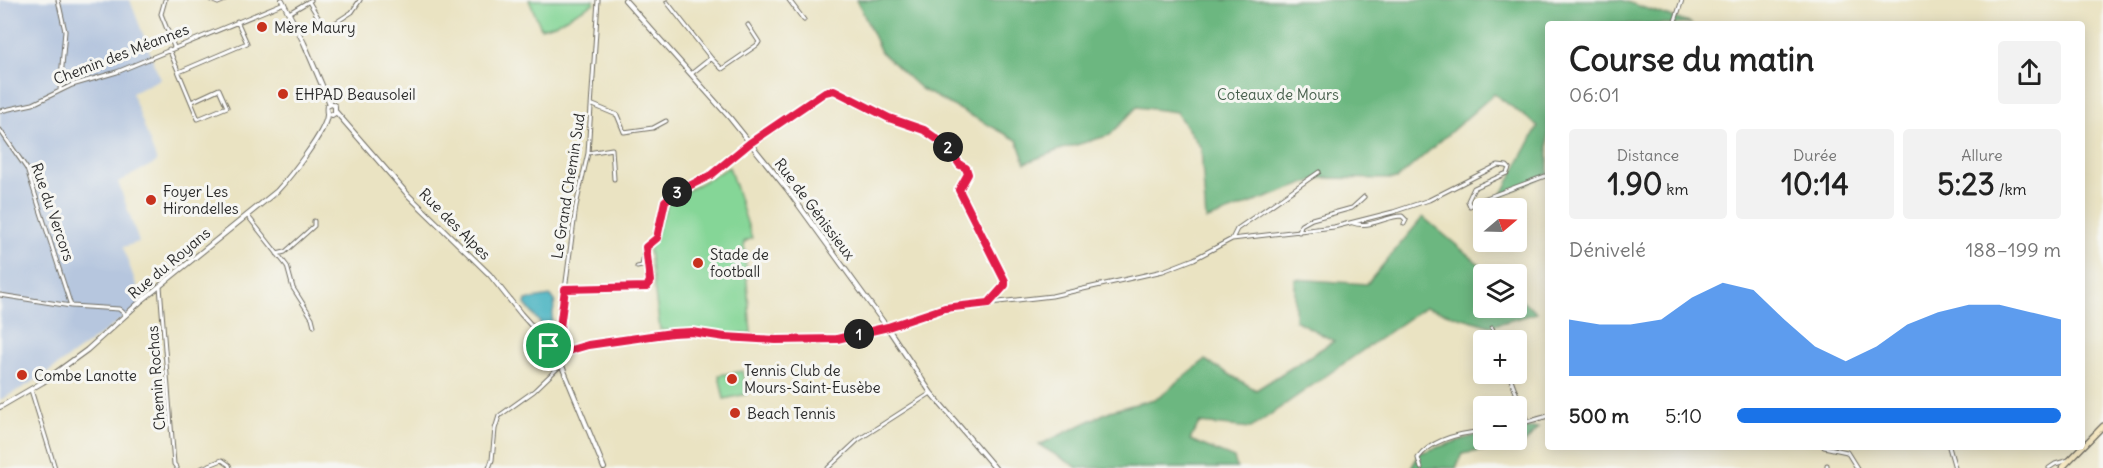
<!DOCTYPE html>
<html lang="fr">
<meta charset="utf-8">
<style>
:root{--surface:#fff;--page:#f2f2f2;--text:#222;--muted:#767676;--accent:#1a73e8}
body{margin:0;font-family:Delius,sans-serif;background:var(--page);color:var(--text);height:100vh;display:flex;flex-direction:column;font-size:22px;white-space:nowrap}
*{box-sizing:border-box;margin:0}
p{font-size:20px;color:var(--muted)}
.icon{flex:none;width:33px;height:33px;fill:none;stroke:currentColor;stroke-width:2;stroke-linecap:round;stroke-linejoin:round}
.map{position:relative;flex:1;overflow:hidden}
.details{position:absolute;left:1545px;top:21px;width:540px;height:429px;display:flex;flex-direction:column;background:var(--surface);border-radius:6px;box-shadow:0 3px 15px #0003}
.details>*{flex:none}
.needle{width:39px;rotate:71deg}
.tools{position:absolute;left:1473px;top:198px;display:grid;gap:12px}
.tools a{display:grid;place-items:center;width:54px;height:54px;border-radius:6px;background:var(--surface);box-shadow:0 3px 15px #0003;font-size:30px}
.pin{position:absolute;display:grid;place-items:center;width:51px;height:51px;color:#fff;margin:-26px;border:3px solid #fff;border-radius:50%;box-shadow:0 2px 6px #0007}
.km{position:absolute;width:30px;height:30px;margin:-15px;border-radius:50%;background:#222;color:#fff;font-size:16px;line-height:30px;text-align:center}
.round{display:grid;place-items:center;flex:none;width:63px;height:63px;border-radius:6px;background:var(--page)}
.headline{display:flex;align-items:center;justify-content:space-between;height:102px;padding:0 24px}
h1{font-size:33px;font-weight:700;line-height:45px}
.stats{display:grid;grid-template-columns:repeat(3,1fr);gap:9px;height:102px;padding:6px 24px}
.stats div{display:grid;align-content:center;border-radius:6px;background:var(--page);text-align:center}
.stats b{font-size:30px;font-weight:700}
.stats small{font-size:16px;font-weight:400}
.stats p{font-size:16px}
.chart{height:168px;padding:12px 24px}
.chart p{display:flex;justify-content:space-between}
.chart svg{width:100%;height:108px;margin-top:6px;fill:var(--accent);opacity:.7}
ul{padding:0 24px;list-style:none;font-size:20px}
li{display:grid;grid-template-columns:96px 72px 1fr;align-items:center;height:45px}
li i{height:15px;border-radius:8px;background:var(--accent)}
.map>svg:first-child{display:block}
.industrial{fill:#b6c6de}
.green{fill:#85d697;stroke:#588061;stroke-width:1.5}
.forest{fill:#6cb780;stroke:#4c7156;stroke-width:1.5}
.water{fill:#43b1c0;stroke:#376e76;stroke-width:1.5}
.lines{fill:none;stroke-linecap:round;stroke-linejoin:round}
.minor-casing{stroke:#6e6b60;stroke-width:5}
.tertiary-casing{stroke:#6e6b60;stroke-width:6}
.secondary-casing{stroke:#6e6b60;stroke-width:7}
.minor{stroke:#fff;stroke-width:3}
.tertiary{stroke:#fff;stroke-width:4}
.secondary{stroke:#f7e9c3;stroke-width:4.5}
.route-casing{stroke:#fff;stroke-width:12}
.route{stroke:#e11d48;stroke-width:8}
.poi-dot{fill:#c8321e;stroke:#f6f6f2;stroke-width:2}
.labels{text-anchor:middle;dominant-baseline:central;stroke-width:6;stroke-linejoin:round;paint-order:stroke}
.poi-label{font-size:15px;fill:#2b2b2b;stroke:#f6f6f2;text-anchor:start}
.street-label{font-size:15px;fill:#2b2b2b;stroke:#f6f6f2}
.park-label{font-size:15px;fill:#465e4b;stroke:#f6f6f2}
</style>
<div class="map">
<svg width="2103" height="468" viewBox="0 0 2103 468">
<rect width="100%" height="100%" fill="#f6f6f2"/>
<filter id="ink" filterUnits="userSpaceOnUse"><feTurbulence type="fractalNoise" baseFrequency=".0167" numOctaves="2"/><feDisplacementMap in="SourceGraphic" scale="12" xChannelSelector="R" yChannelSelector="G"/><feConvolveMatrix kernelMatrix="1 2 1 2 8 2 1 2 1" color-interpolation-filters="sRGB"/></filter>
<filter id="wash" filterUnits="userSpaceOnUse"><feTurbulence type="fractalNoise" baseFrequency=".008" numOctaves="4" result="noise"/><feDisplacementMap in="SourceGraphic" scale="24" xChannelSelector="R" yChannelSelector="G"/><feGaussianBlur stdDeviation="1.35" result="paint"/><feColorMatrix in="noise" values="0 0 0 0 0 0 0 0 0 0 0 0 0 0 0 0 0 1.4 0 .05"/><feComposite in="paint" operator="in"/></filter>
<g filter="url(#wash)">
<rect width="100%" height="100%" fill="#eae3c2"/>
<!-- industrial -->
<path class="industrial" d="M0,0H130L160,79L132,93L157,162L118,182L139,242L123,247L143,304L40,378L0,400Z"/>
<!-- green -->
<path class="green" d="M529,0H594V3L555,24L541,28Z
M729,167L752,238L744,242L751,333L725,334L660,330L649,249L669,201Z
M742,371L747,394L724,399L719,375Z"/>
<!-- forest -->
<path class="forest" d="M857,0H1621L1692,24H1548V174L1501,196L1538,126L1494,94L1397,179L1320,178L1206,220L1201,148L1176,112L1137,107L1110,135L1059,150L1025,163L1017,140L921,89L881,52Z
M1423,217L1491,274H1484V308H1516L1517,296L1537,313L1490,326L1425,307L1251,428L1199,423L1190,440L1234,458L1237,468H1078L1039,445L1110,411L1158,398L1205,360L1256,390L1334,341L1295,320V279L1367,284Z
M1517,428H1538L1525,443L1462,454L1456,468H1411L1420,453L1483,433L1484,440H1516Z"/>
<!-- water -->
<path class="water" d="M551,296L555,301L551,325L547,329L544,328L525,304L526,300Z"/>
</g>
<g filter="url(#ink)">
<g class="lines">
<defs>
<path id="minor" d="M58,0L65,31L60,90
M165,0L161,14L174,47
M211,0L218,3L225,0
M789,0L804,20
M309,2L324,27H329L352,12L360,0
M667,2L711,58
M289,13L311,0
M1674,24L1682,0
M169,49L198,119L227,107L219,89L191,102
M179,72L247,43L237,21
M691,74L711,58L722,69L757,45L759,42L748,25
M593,105L617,115L624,132L653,128L666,121
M0,111L33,104L72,85L117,72L284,3
M0,130L27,169L71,306
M588,153L612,149L614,179
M247,215L287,266L293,288L312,318L314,326
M1353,223C1368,229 1386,216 1402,216L1406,220L1404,224
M1299,232L1301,225L1312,219L1352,208L1364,197
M1232,239L1237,229L1319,172
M277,254L285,252L314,226V221
M637,267L642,266L645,248
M160,286L174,464L177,468
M565,289L647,287L650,281L646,247L657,238L665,201L675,193L711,175L750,143L825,92L834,90L889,118L924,130L947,146L960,164L966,168L968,174L959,190L1005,281V285L990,302
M0,295L71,306L119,309L126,315
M1492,328L1497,340
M549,346L558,336
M553,350L558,343L559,335L576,206L588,153L598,0
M557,354L588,345L672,333L692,332L725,337L775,340L837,339L887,327L946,308L1052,296L1163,271L1194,259L1232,239L1334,227L1393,212L1429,200L1498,165L1507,166L1509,168L1507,173L1474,188L1468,201L1470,206L1478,201L1548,175
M1509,374L1527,422
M31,390L55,468
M1516,425L1548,416
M1824,447L1847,452L1857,468
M1949,447L1955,468
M1827,465V468
M202,468L222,460L229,465L230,468
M489,468L492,460L495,429L499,416L534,391L561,365
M828,468L858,440L931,393
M1421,468L1418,458C1432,439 1462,433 1484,431
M2049,468L2055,464L2069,460"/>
<path id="tertiary" d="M282,0L304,43L330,104
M625,0L730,118L787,189L887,327L931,393L995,468
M336,112L409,196L490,275L521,314L557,354L604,468
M0,407L43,382L87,350L140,302L277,191C289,178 326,132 327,115C327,112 326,109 327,106L332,104L335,106V113L332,115L327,113"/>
<path id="secondary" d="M2062,468L2103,426"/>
</defs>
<!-- minor casing -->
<use href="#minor" class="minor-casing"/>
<!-- tertiary casing -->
<use href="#tertiary" class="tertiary-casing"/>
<!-- secondary casing -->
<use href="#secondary" class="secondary-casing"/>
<!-- minor -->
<use href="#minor" class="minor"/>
<!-- tertiary -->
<use href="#tertiary" class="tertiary"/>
<!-- secondary -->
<use href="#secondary" class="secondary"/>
</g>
</g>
<g class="lines" filter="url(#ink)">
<defs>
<path id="route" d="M834,90L889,118L924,130L947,146L960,165L966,168L968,174L959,190L1005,281V285L989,303L945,308L888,327L837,339L776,340L725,337L692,332L672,333L588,345L557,354L549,346L559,335L565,289L647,287L650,281L646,247L657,238L665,201L675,193L711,175L750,143L825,92Z"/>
</defs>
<!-- route casing -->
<use href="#route" class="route-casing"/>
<!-- route -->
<use href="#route" class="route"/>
</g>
<!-- markers -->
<g class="poi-dot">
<circle cx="262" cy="27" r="6"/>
<circle cx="283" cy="94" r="6"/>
<circle cx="151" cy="200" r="6"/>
<circle cx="698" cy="263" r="6"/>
<circle cx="22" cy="375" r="6"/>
<circle cx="732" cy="379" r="6"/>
<circle cx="735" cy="413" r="6"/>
</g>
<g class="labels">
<!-- poi labels -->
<g class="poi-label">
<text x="274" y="27">Mère Maury</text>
<text x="295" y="94">EHPAD Beausoleil</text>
<text x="163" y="191">Foyer Les<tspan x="163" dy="17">Hirondelles</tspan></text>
<text x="710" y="254">Stade de<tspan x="710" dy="17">football</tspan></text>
<text x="744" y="370">Tennis Club de<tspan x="744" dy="17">Mours-Saint-Eusèbe</tspan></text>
<text x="34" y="375">Combe Lanotte</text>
<text x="747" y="413">Beach Tennis</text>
</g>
<!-- street labels -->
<g class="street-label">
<text transform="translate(121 54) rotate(-21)">Chemin des Méannes</text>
<text transform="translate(568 186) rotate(-81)">Le Grand Chemin Sud</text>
<text transform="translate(815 209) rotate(53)">Rue de Génissieux</text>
<text transform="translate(53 212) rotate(71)">Rue du Vercors</text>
<text transform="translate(455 224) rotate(45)">Rue des Alpes</text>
<text transform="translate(169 263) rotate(-40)">Rue du Royans</text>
<text transform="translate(156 378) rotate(-94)">Chemin Rochas</text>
</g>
<!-- park labels -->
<g class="park-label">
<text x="1278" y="94">Coteaux de Mours</text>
</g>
</g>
</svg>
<div class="tools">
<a><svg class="needle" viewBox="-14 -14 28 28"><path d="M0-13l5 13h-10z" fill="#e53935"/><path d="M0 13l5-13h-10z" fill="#767676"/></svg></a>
<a><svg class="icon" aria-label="layers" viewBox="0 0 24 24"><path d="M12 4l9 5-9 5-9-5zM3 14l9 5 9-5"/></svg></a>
<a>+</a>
<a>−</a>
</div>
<div class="pin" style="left:549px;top:346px;background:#1e9e55"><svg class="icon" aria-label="arrive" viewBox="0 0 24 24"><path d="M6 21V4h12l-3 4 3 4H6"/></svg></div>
<b class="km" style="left:859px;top:334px">1</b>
<b class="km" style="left:948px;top:147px">2</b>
<b class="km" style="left:677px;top:192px">3</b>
<section class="details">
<div class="headline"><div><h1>Course du matin</h1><p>06:01</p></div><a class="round"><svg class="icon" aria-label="share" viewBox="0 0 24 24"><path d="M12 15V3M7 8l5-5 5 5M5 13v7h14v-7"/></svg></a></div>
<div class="stats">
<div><p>Distance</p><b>1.90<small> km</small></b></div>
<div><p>Durée</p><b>10:14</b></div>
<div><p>Allure</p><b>5:23<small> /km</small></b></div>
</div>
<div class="chart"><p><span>Dénivelé</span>188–199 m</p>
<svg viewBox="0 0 160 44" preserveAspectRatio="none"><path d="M0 44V21L10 23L20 23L30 21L40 12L50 6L60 9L70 21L80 32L90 38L100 32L110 23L120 18L130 15L140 15L150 18L160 21V44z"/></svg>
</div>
<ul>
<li><b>500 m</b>5:10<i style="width:100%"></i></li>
</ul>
</section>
</div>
